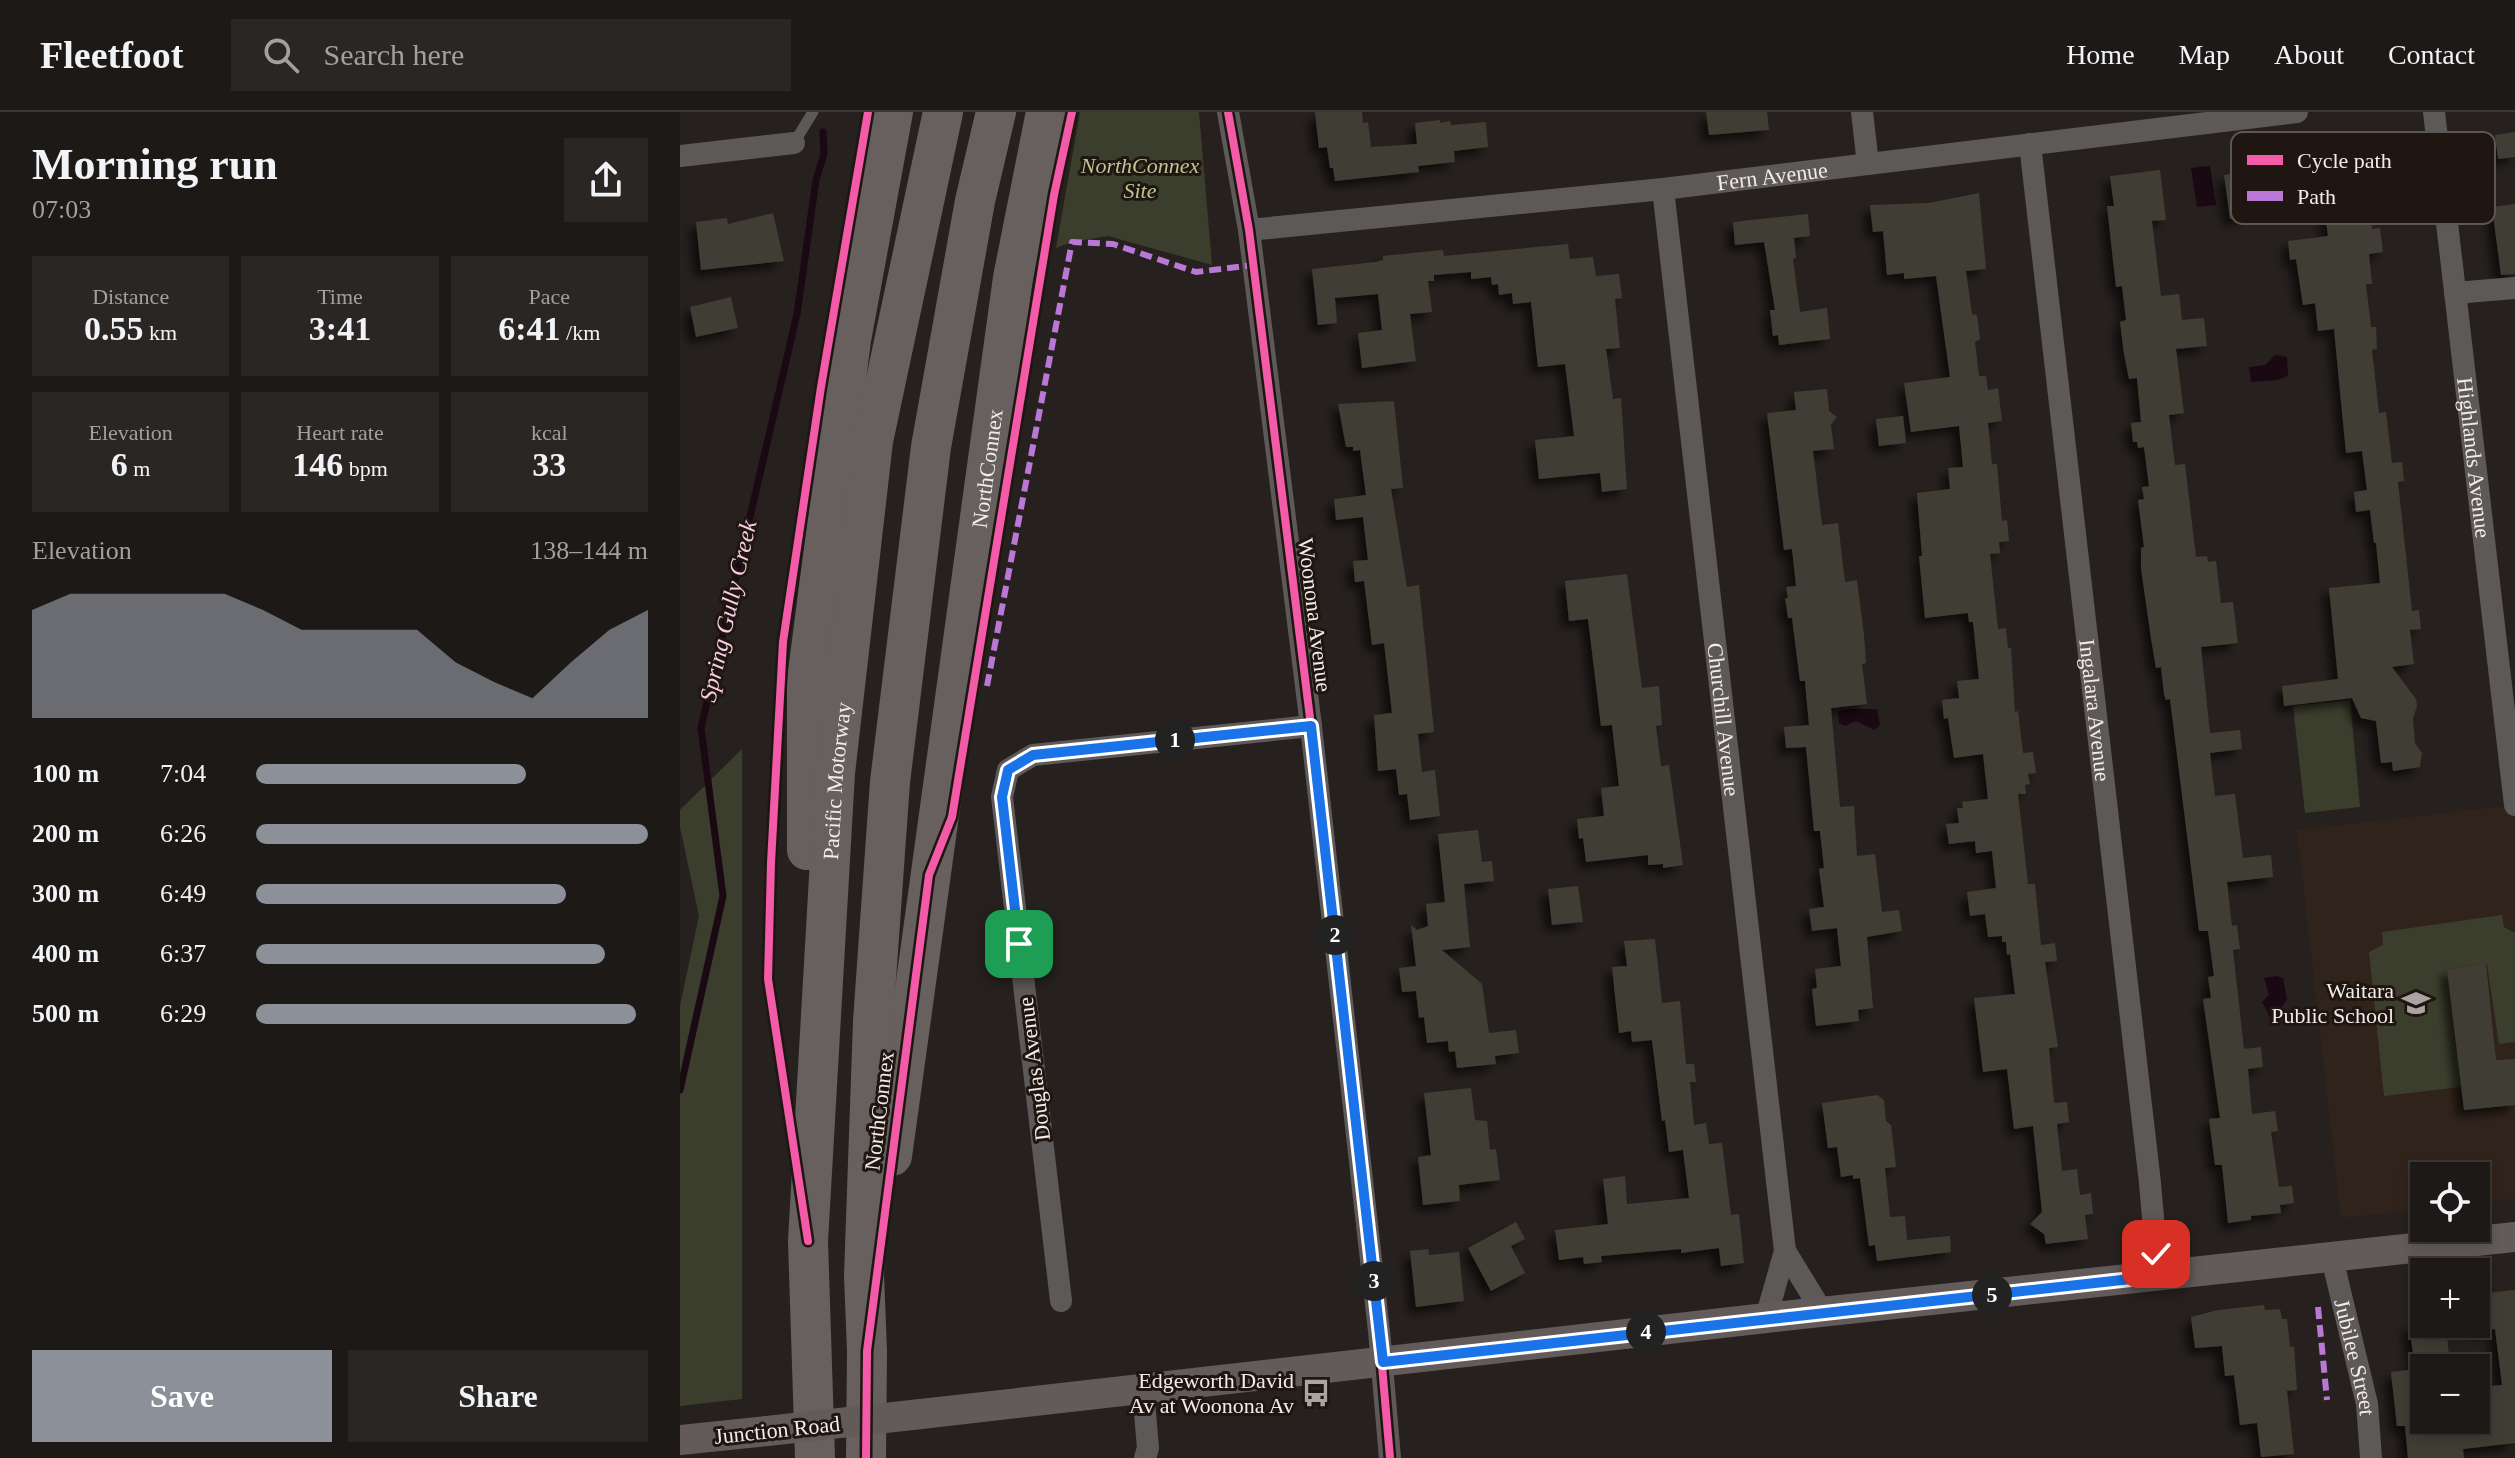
<!DOCTYPE html>
<meta charset="utf-8">
<style>
:root{--surface:#1c1916;--page:#292623;--text:#f1f3f6;--muted:#a0a0a1;--line:#3a3835;--accent:#8c9099}
body{margin:0;font-family:Georgia,serif;background:var(--page);color:var(--text);height:100vh;display:flex;flex-direction:column;font-size:30px;white-space:nowrap}
*{box-sizing:border-box;margin:0}
p{font-size:26px;color:var(--muted)}
.icon{flex:none;width:44px;height:44px;fill:none;stroke:currentColor;stroke-width:2;stroke-linecap:round;stroke-linejoin:round}
.map{position:relative;flex:1;overflow:hidden}
.details{display:flex;flex-direction:column;background:var(--surface);width:680px}
.details>*{flex:none}
.controls{position:absolute;left:1730px;top:1050px;display:grid;gap:16px}
.controls a{display:grid;place-items:center;width:80px;height:80px;border-radius:0px;background:var(--surface);box-shadow:0 4px 12px #0003,0 0 0 2px var(--line);font-size:40px}
.pin{position:absolute;display:grid;place-items:center;width:68px;height:68px;color:#fff;margin:-34px;border-radius:16px;box-shadow:0 4px 12px #0006}
.km{position:absolute;width:40px;height:40px;margin:-20px;border-radius:50%;background:#222;color:#fff;font-size:22px;line-height:40px;text-align:center}
.round{display:grid;place-items:center;flex:none;width:84px;height:84px;border-radius:0px;background:var(--page)}
.headline{display:flex;align-items:center;justify-content:space-between;height:136px;padding:0 32px}
h1{font-size:44px;font-weight:600;line-height:60px}
.figures{display:grid;grid-template-columns:repeat(3,1fr);gap:12px;height:136px;padding:8px 32px}
.figures div{display:grid;align-content:center;border-radius:0px;background:var(--page);text-align:center}
.figures b{font-size:34px;font-weight:600}
.figures small{font-size:22px;font-weight:400}
.figures p{font-size:22px}
.chart{height:224px;padding:16px 32px}
.chart p{display:flex;justify-content:space-between}
.chart svg{width:100%;height:144px;margin-top:8px;fill:var(--accent);opacity:.7}
.primary-button{display:flex;gap:16px;margin-top:auto;padding:16px 32px}
.primary-button a{flex:1;height:92px;border-radius:0px;background:var(--accent);color:#fff;font-size:32px;font-weight:600;line-height:92px;text-align:center}
.primary-button a+a{background:var(--page);color:var(--text)}
ul{padding:0 32px;list-style:none;font-size:26px}
li{display:grid;grid-template-columns:128px 96px 1fr;align-items:center;height:60px}
li i{height:20px;border-radius:10px;background:var(--accent)}
header{display:flex;align-items:center;gap:48px;box-sizing:border-box;height:112px;padding:0 40px;background:var(--surface);border-bottom:2px solid var(--line)}
header strong{font-size:38px}
nav{display:flex;gap:44px;margin-inline-start:auto;font-size:28px}
.search{width:560px;height:72px;background:var(--page);display:flex;align-items:center;gap:20px;box-sizing:border-box;padding:0 28px;border-radius:0px;color:var(--muted);font-size:30px}
main{display:flex;flex:1;min-height:0}
.map>svg:first-child{display:block}
.built{fill:#30231b}
.green{fill:#3b3e2d}
.water{fill:#1a0813}
.lines{fill:none;stroke-linecap:round;stroke-linejoin:round}
.stream{stroke:#1a0813;stroke-width:7}
.building{fill:#413c36;filter:url(#shadow)}
.lane{stroke:#5e5959;stroke-width:11}
.street{stroke:#5e5959;stroke-width:22}
.secondary{stroke:#625b5a;stroke-width:30}
.highway{stroke:#67605f;stroke-width:40}
.secondary-bridge{stroke:#625b5a;stroke-width:30}
.quiet{stroke:#ba77d6;stroke-width:6;stroke-dasharray:12 6;stroke-linecap:butt}
.cycleway-casing{stroke:#1f1611;stroke-width:13}
.cycleway{stroke:#f35aa7;stroke-width:8}
.route-casing{stroke:#fff;stroke-width:16}
.route{stroke:#1a73e8;stroke-width:10}
.labels{text-anchor:middle;dominant-baseline:central;stroke-width:6;stroke-linejoin:round;paint-order:stroke}
.park-label{font-size:22px;font-style:italic;fill:#bac791;stroke:#1f1611}
.street-label{font-size:22px;fill:#f2ebe7;stroke:#1f1611}
.poi-label{font-size:22px;fill:#f2ebe7;stroke:#1f1611;text-anchor:end}
.water-label{font-size:24px;font-style:italic;fill:#f9cde7;stroke:#1f1611}
.key{fill:#1f1611;stroke:#5e5651;stroke-width:2}
.key-label{font-size:22px;fill:#f2ebe7}
</style>
<header>
<strong>Fleetfoot</strong>
<div class="search"><svg class="icon" aria-label="search" viewBox="0 0 24 24"><circle cx="10" cy="10" r="6"/><path d="M15 15l6 6"/></svg>Search here</div>
<nav><a>Home</a><a>Map</a><a>About</a><a>Contact</a></nav>
</header>
<main>
<section class="details">
<div class="headline"><div><h1>Morning run</h1><p>07:03</p></div><a class="round"><svg class="icon" aria-label="share" viewBox="0 0 24 24"><path d="M12 15V3M7 8l5-5 5 5M5 13v7h14v-7"/></svg></a></div>
<div class="figures">
<div><p>Distance</p><b>0.55<small> km</small></b></div>
<div><p>Time</p><b>3:41</b></div>
<div><p>Pace</p><b>6:41<small> /km</small></b></div>
</div>
<div class="figures">
<div><p>Elevation</p><b>6<small> m</small></b></div>
<div><p>Heart rate</p><b>146<small> bpm</small></b></div>
<div><p>kcal</p><b>33</b></div>
</div>
<div class="chart"><p><span>Elevation</span>138–144 m</p>
<svg viewBox="0 0 160 44" preserveAspectRatio="none"><path d="M0 44V11L10 6L20 6L30 6L40 6L50 6L60 11L70 17L80 17L90 17L100 17L110 27L120 33L130 38L140 27L150 17L160 11V44z"/></svg>
</div>
<ul>
<li><b>100 m</b>7:04<i style="width:69%"></i></li>
<li><b>200 m</b>6:26<i style="width:100%"></i></li>
<li><b>300 m</b>6:49<i style="width:79%"></i></li>
<li><b>400 m</b>6:37<i style="width:89%"></i></li>
<li><b>500 m</b>6:29<i style="width:97%"></i></li>
</ul>
<div class="primary-button"><a>Save</a><a>Share</a></div>
</section>
<div class="map">
<svg width="1835" height="1346" viewBox="0 0 1835 1346">
<defs>
<filter id="shadow"><feDropShadow dx="-7" dy="7" stdDeviation="4" flood-color="#0009"/></filter>
</defs>
<rect width="100%" height="100%" fill="#26211e"/>
<!-- built -->
<path class="built" d="M1835,693V1087L1796,1091V1064H1744V1097L1661,1106L1617,718Z"/>
<!-- green -->
<path class="green" d="M400,0H519L532,153L428,124L392,130L376,136Z
M1670,588L1680,695L1625,701L1613,594Z
M62,637V1287L0,1294V894L19,804L0,715V698Z
M1822,803L1824,815L1835,821V930L1819,932L1807,852L1767,857L1781,975L1704,984L1689,840L1703,833L1702,820Z"/>
<!-- water -->
<path class="water" d="M1530,54L1536,93L1517,95L1511,56Z
M1595,243L1607,245L1608,264L1597,268L1571,270L1569,255L1585,253Z
M1170,597H1197L1200,613L1194,618L1176,609L1165,614L1159,611L1158,599Z
M1596,864L1603,866L1607,887L1596,904L1590,905L1582,890L1589,883L1584,866Z"/>
<g class="lines">
<!-- stream -->
<path class="stream" d="M0,978L43,784L21,616L117,202L136,68L144,42L143,20"/>
</g>
<!-- building -->
<path class="building" d="M635,0H682L683,11L688,10L691,35L737,32L735,11L760,8V11L770,9L771,13L806,10L808,35L774,39L775,50L738,54L739,60L655,69L653,56H650L647,35L639,36Z
M1026,0H1087L1089,18L1029,23Z
M1835,20V45L1818,47L1815,23Z
M1639,36L1641,52L1682,47L1692,117L1700,116L1703,140L1689,142L1692,172H1686L1691,215H1696L1697,237L1692,238L1699,301L1706,300L1712,351L1722,350L1724,369L1718,370L1732,499L1739,498L1741,517L1730,518L1734,552L1712,555L1736,587L1737,594L1733,606L1735,631L1742,641L1740,655L1713,659L1712,650L1701,651L1696,609L1681,606L1672,586L1604,594L1602,574L1658,567L1649,476L1700,471L1696,431H1694L1690,398L1676,400L1674,380L1687,378L1682,339L1666,341L1654,217L1638,219L1635,191L1623,193L1616,147L1610,148L1608,129L1648,124L1643,87L1631,88L1630,77L1616,79L1613,49L1567,104L1550,107L1544,63L1565,60L1564,50L1612,45L1611,38Z
M1480,58L1486,108L1472,109L1481,184L1499,182L1502,208L1524,206L1527,234L1496,237L1504,301L1489,303L1495,353L1505,352L1516,445L1527,444L1528,450L1536,449L1541,491L1553,490L1558,531L1521,535L1530,621L1560,618L1562,637L1530,641L1535,684L1555,682L1563,746L1591,743L1593,765L1547,770L1552,814L1557,813L1560,837L1553,838L1564,937L1581,935L1583,955L1568,957L1572,1002L1595,999L1598,1019L1591,1020L1599,1075L1612,1074L1614,1091L1600,1093L1601,1101L1571,1104V1108L1548,1111L1542,1053H1535L1529,1007L1540,1006L1523,887L1531,886L1528,865L1534,864L1528,819H1519L1490,587L1486,588L1484,582L1481,555L1476,556L1471,526L1461,456V436L1464,435L1458,388L1464,387L1462,375L1469,374L1464,335L1458,336L1457,330H1453L1451,311L1461,310L1457,266L1449,267L1444,242L1440,210L1446,208L1442,174L1436,175L1427,94H1434L1430,64Z
M1299,81L1306,157L1286,159L1292,202L1297,203L1300,227L1295,230L1299,264H1306L1308,278L1318,276L1322,309L1308,311L1312,352H1317L1322,409L1327,408L1329,429L1319,430L1320,441L1310,442L1318,517L1326,516L1328,536H1331L1335,600L1338,599L1343,641L1353,640L1356,661L1348,662L1350,672L1345,673L1346,682H1338L1348,772H1355L1361,833L1375,831L1377,849L1365,850L1378,935L1369,936L1374,991L1387,990L1389,1010L1377,1012L1382,1059L1397,1057L1400,1083L1411,1081L1413,1102L1405,1103L1408,1127L1366,1132L1364,1122L1350,1112L1362,1100L1353,1014L1334,1017L1327,957L1303,960L1294,886L1335,882L1330,842L1327,843L1326,830H1322V824L1308,825L1305,802L1290,804L1287,780L1316,776L1312,739L1296,741L1295,729L1269,732L1266,712L1279,711L1277,696H1283L1282,690L1308,687L1303,642L1274,646L1268,606L1264,607L1262,588L1279,586L1277,569L1299,567L1293,510H1289L1288,501L1245,506L1239,444H1242L1237,381L1270,377L1268,356L1283,355L1279,314L1231,320L1224,271L1270,265L1256,164L1224,167V161L1207,163L1203,119L1193,120L1190,93L1249,91Z
M1835,92V162L1821,163L1812,95Z
M93,101L104,149L21,158L16,110L47,106L48,112Z
M1128,102L1130,124L1114,126L1116,146L1113,147L1120,200L1147,196L1150,227L1099,233L1098,223L1093,224L1090,198H1095L1084,130L1055,133L1053,110Z
M888,132L890,147L913,145L916,164L939,162L942,186L935,187L940,236L926,237L933,287L941,286L947,377L922,380L920,361L859,367L855,328L894,324L885,252L858,255L851,190L833,192L832,181L819,183L818,172L812,173L811,165L791,167V160L754,163V169H748L752,200L730,202L736,249L682,256L678,221L702,218L698,182L655,186L657,211L638,213L632,157L695,150L703,148V144L763,138L764,144Z
M51,185L58,216L16,225L10,195Z
M1147,277L1149,299L1157,305L1151,313L1154,337L1133,339L1142,413L1158,411L1165,470L1177,468L1184,523L1186,551L1182,552L1187,592L1151,596L1160,695L1174,694L1177,744L1195,742L1202,800L1219,798L1222,819L1187,825L1193,896L1178,898L1179,909L1136,914L1132,877L1137,876L1135,857L1161,854L1157,816L1132,819L1129,797L1144,795L1139,757L1144,756L1140,719H1134L1126,635L1106,636L1104,615L1129,613L1125,569H1120L1112,506H1108L1105,486H1108L1106,475L1116,474L1112,437L1104,438L1087,301L1116,298L1114,280Z
M714,289L723,376L711,377L727,475L739,473L754,620L738,622L742,660L755,658L760,704L730,708L727,682L719,683L716,657L698,659L694,603L712,601L704,531L692,533L684,469L675,470L673,449L688,448L683,405L656,408L654,387L686,383L680,338L673,339V335H666L658,292Z
M1223,304L1226,331L1199,334L1196,307Z
M947,462L962,576L979,574L982,613L976,614L981,654L989,653L1003,753L983,756V752L968,753V743L906,750L903,726L899,727L897,707L924,704L921,676L939,674L932,613L921,614L908,507L889,509L885,469Z
M798,718L802,750L812,749L814,769L784,772L790,835L762,838L802,872L809,921L836,918L839,941L815,944L816,952L777,956L775,939L769,940L768,929L747,931L744,905L739,906L736,879L722,880L719,856L736,854L731,813L737,818L748,814L746,792L765,790L758,722Z
M898,774L903,810L872,813L868,777Z
M975,827L982,891L1000,889L1006,952H1014L1016,970H1010L1014,1013L1026,1011L1029,1032L1042,1031L1051,1103L1059,1102L1064,1151L1041,1154L1039,1136L1001,1141V1137L921,1144L922,1150L904,1152L903,1145L879,1148L875,1118L928,1112L923,1067L945,1064L947,1092L1009,1086L1003,1038L989,1040L985,1008L982,1009L972,928L952,930L951,919L939,921L932,855L947,854L944,829Z
M1806,852L1816,948L1835,947V993L1784,998L1767,857Z
M791,976L795,1008L807,1009L810,1038L816,1037L820,1068L779,1073L780,1089L743,1093L738,1045L751,1043L744,981Z
M1197,983L1204,988L1206,1009L1211,1013L1216,1055L1205,1056L1210,1105L1225,1104L1227,1128L1270,1124L1271,1140L1197,1149L1195,1133L1189,1134L1180,1066L1173,1067V1063L1161,1065L1157,1035L1148,1036L1142,991Z
M836,1110L845,1127L831,1134L845,1161L811,1179L788,1136Z
M748,1137L749,1143L779,1140L784,1189L736,1195L730,1139Z
M1835,1178V1331L1783,1337L1784,1346H1728L1725,1314H1717L1711,1260L1744,1256V1308H1796L1797,1275L1822,1273L1815,1217L1796,1219V1182Z
M1584,1193L1585,1198L1600,1197L1602,1207H1607L1610,1235L1614,1234L1617,1278L1607,1279L1614,1342L1581,1345L1577,1311L1560,1313L1554,1263L1545,1264L1542,1234L1515,1236L1511,1205L1538,1198Z
M1729,1212H1766L1770,1256H1735Z"/>
<g class="lines">
<!-- lane -->
<path class="lane" d="M114,31L133,0"/>
<!-- street -->
<g class="street">
<path d="M548,0L569,118L631,614L699,1219L710,1346"/>
<path d="M1182,0L1188,52"/>
<path id="s1" d="M1754,0L1835,693"/>
<path id="s2" d="M1350,32L1470,1071L1478,1164"/>
<path d="M0,44L114,31"/>
<path id="s3" d="M983,77L1105,1139L1086,1206"/>
<path id="s4" d="M569,118L983,77L1617,0"/>
<path d="M1775,181L1835,176"/>
<path d="M1105,1139L1143,1201"/>
<path id="s5" d="M1652,1146L1687,1292L1691,1346"/>
<path d="M381,1189L322,685L328,658L353,643L631,614"/>
<path d="M463,1278L468,1336L465,1346"/>
</g>
<!-- secondary -->
<path class="secondary" d="M241,1302L1086,1206L1835,1125
M0,1328L87,1319"/>
<!-- highway -->
<g class="highway">
<path d="M127,738V568L171,228L213,0"/>
<path id="s6" d="M212,1044L333,166L366,0"/>
<path id="s7" d="M135,1346L128,1129L155,661L193,329L263,0"/>
<path d="M186,1346L187,1239L184,1164L193,909L210,670L251,335L295,89L316,0"/>
</g>
<!-- secondary-bridge -->
<path class="secondary-bridge" d="M87,1319L241,1302"/>
<!-- quiet -->
<path class="quiet" d="M307,574L392,130L433,132L516,160L573,153
M1638,1195L1647,1288"/>
<defs>
<path id="cycleway" d="M548,0L569,118L631,614L699,1219L710,1346
M128,1129L88,867L91,751L103,530L141,275L188,0
M186,1346L187,1239L249,763L272,705L374,83L392,0"/>
</defs>
<!-- cycleway casing -->
<use href="#cycleway" class="cycleway-casing"/>
<!-- cycleway -->
<use href="#cycleway" class="cycleway"/>
</g>
<g class="lines">
<defs>
<path id="route" d="M339,832L322,685L328,658L353,643L631,614L703,1250L1478,1164L1476,1142"/>
</defs>
<!-- route casing -->
<use href="#route" class="route-casing"/>
<!-- route -->
<use href="#route" class="route"/>
</g>
<!-- icons -->
<defs>
<symbol id="school-bare" viewBox="-9 -9 18 18"><path d="M0-5L7-2L0 1L-7-2ZM-4 1L0 2.5L4 1V4Q0 6-4 4Z" fill="#aba4a1" stroke="#1f1611" stroke-width="2.5" paint-order="stroke"/></symbol>
<symbol id="bus-bare" viewBox="-9 -9 18 18"><path d="M-5-6H5V4H4V6H2V4H-2V6H-4V4H-5ZM-3.5-4V0h7V-4ZM-3.5 1.2v1.5H-2V1.2ZM2 1.2v1.5H3.5V1.2Z" fill="#aba4a1" stroke="#1f1611" stroke-width="2.5" paint-order="stroke"/></symbol>
</defs>
<g fill-rule="evenodd">
<use href="#school-bare" x="1716" y="871" width="40" height="40"/>
<use href="#bus-bare" x="616" y="1261" width="40" height="40"/>
</g>
<g class="labels">
<!-- park labels -->
<g class="park-label">
<text x="460" y="53">NorthConnex<tspan x="460" dy="25">Site</tspan></text>
</g>
<!-- street labels -->
<g class="street-label">
<text stroke="none"><textPath href="#s4" startOffset="526">Fern Avenue</textPath></text>
<text stroke="none"><textPath href="#s1" startOffset="348">Highlands Avenue</textPath></text>
<text stroke="none"><textPath href="#s6" startOffset="694">NorthConnex</textPath></text>
<text transform="translate(635 503) rotate(83)">Woonona Avenue</text>
<text stroke="none"><textPath href="#s2" startOffset="570">Ingalara Avenue</textPath></text>
<text stroke="none"><textPath href="#s3" startOffset="534">Churchill Avenue</textPath></text>
<text stroke="none"><textPath href="#s7" startOffset="678">Pacific Motorway</textPath></text>
<text transform="translate(354 957) rotate(-97)">Douglas Avenue</text>
<text transform="translate(199 999) rotate(-83)">NorthConnex</text>
<text stroke="none"><textPath href="#s5" startOffset="102">Jubilee Street</textPath></text>
<text transform="translate(97 1318) rotate(-6)">Junction Road</text>
</g>
<!-- poi labels -->
<g class="poi-label">
<text x="1714" y="878">Waitara<tspan x="1714" dy="25">Public School</tspan></text>
<text x="614" y="1268">Edgeworth David<tspan x="614" dy="25">Av at Woonona Av</tspan></text>
</g>
<!-- water labels -->
<g class="water-label">
<text transform="translate(48 499) rotate(-77)">Spring Gully Creek</text>
</g>
</g>
<!-- legend -->
<rect x="1551" y="20" width="264" height="92" rx="12" class="key"/>
<rect x="1567" y="43" width="36" height="10" fill="#f35aa7"/>
<rect x="1567" y="79" width="36" height="10" fill="#ba77d6"/>
<g class="key-label">
<text x="1617" y="56">Cycle path</text>
<text x="1617" y="92">Path</text>
</g>
</svg>
<div class="controls">
<a><svg class="icon" aria-label="locate" viewBox="0 0 24 24"><circle cx="12" cy="12" r="6"/><path d="M12 2v4M12 18v4M2 12h4M18 12h4"/></svg></a>
<a>+</a>
<a>−</a>
</div>
<div class="pin" style="left:339px;top:832px;background:#1e9e55"><svg class="icon" aria-label="arrive" viewBox="0 0 24 24"><path d="M6 21V4h12l-3 4 3 4H6"/></svg></div>
<div class="pin" style="left:1476px;top:1142px;background:#d93025"><svg class="icon" aria-label="check" viewBox="0 0 24 24"><path d="M5 12l5 5 9-10"/></svg></div>
<b class="km" style="left:495px;top:628px">1</b>
<b class="km" style="left:655px;top:823px">2</b>
<b class="km" style="left:694px;top:1169px">3</b>
<b class="km" style="left:966px;top:1220px">4</b>
<b class="km" style="left:1312px;top:1183px">5</b>
</div>
</main>
